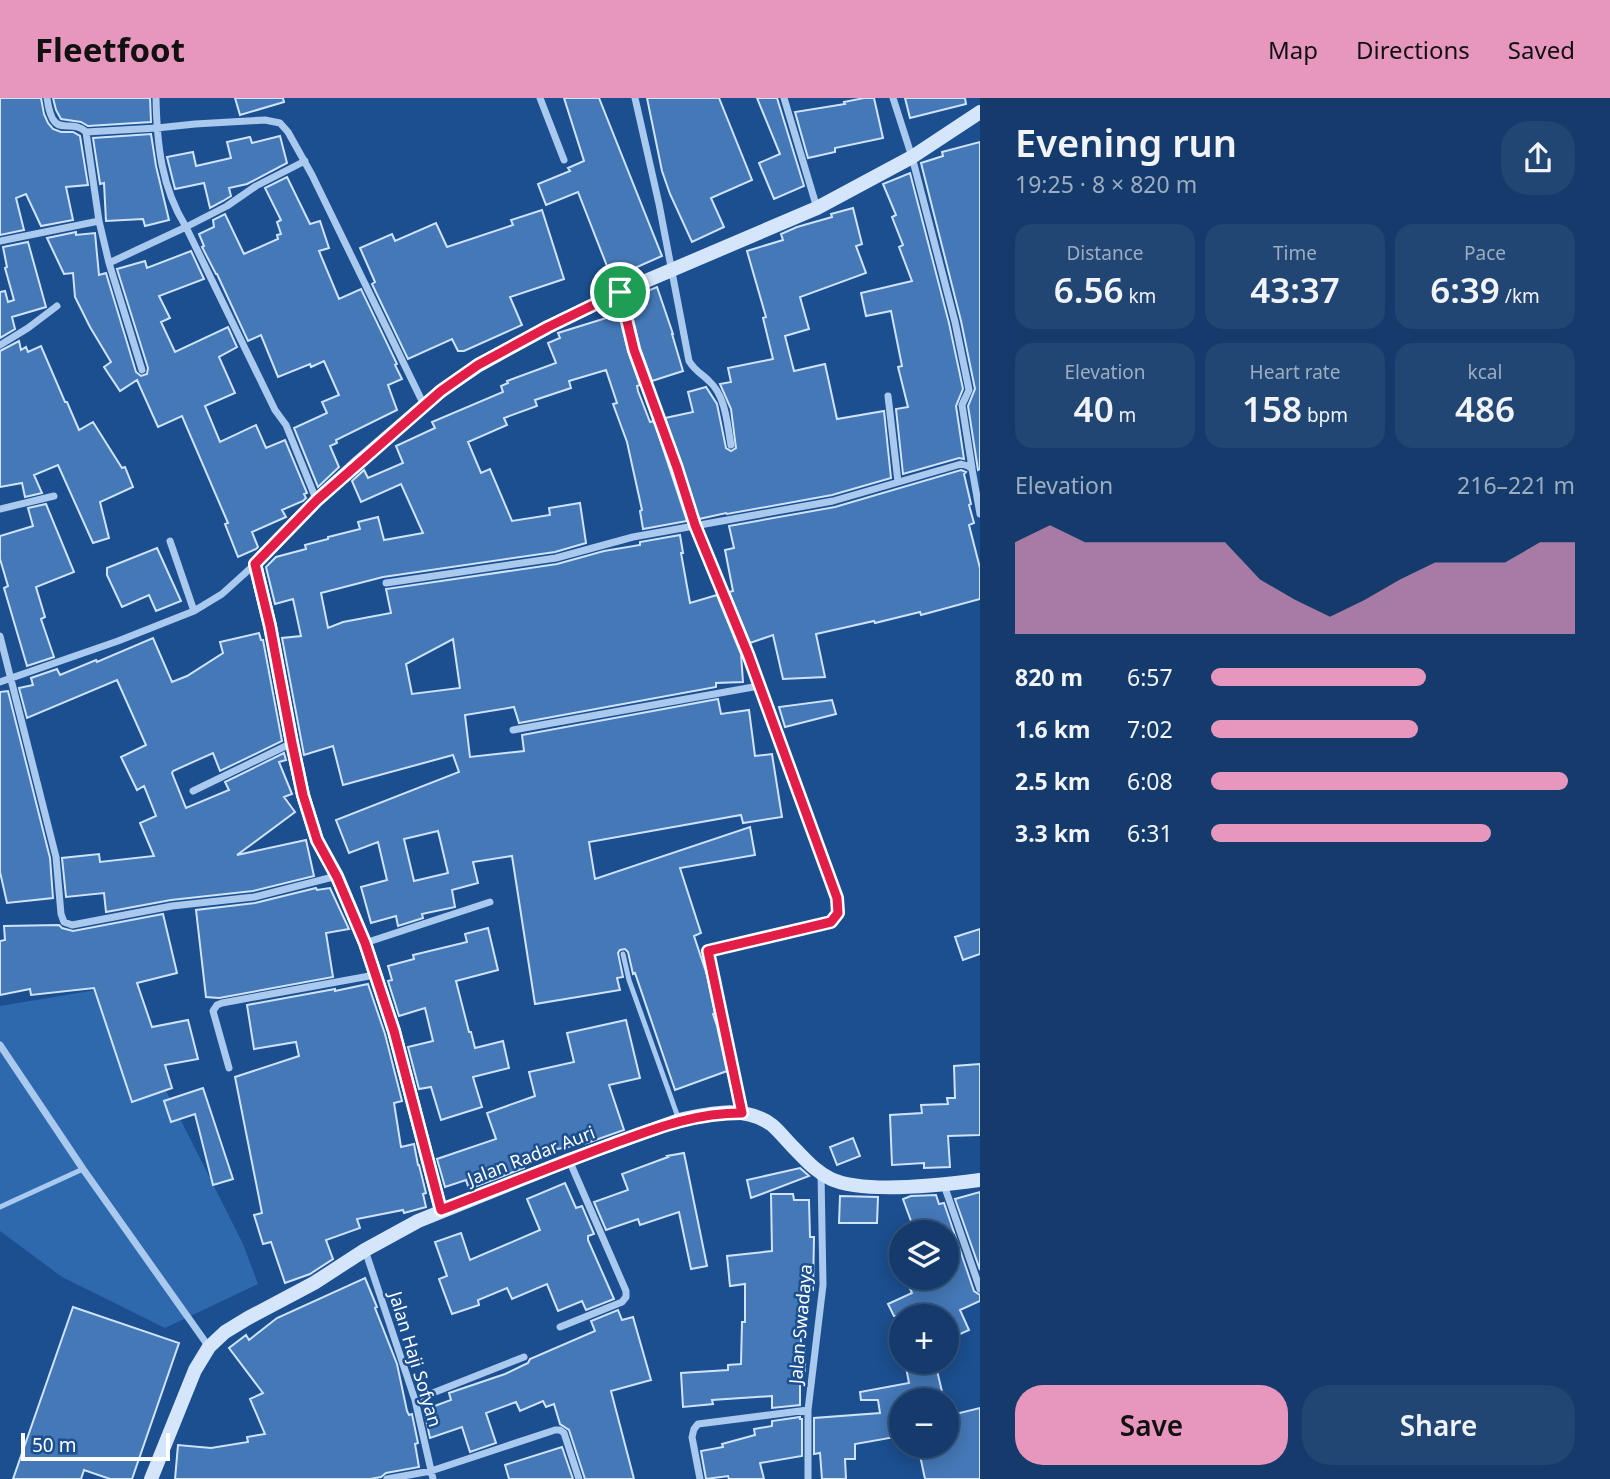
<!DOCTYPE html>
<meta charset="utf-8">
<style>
:root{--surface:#143b6b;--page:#214673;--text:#f1f3f6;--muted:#9dadc1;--line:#33557e;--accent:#e797bd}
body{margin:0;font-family:"Noto Sans",sans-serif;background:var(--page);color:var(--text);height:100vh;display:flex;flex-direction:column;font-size:26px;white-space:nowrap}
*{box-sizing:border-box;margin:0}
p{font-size:23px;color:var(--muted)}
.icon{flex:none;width:38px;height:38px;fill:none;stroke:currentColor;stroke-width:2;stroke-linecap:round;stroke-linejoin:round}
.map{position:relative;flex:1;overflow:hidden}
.panel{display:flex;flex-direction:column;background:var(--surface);width:630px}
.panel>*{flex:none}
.buttons{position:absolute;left:889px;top:1122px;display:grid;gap:14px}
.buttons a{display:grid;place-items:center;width:70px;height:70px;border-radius:50%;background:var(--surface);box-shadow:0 4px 18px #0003,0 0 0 2px var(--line);font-size:35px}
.scale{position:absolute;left:21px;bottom:18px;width:149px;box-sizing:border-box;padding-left:7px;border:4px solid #fff;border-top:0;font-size:19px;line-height:24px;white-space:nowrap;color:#fff;-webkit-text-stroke:5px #1b4f8f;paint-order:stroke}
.pin{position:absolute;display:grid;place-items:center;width:60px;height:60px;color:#fff;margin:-30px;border:4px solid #fff;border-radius:50%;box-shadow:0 2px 7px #0007}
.round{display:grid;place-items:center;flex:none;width:74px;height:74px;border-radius:28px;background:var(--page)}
.summary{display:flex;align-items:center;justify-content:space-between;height:119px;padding:0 35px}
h1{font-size:38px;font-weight:600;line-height:52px}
.metrics{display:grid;grid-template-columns:repeat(3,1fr);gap:10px;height:119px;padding:7px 35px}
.metrics div{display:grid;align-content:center;border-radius:18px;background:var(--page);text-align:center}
.metrics b{font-size:35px;font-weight:600}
.metrics small{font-size:19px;font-weight:400}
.metrics p{font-size:19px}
.chart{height:196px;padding:14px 35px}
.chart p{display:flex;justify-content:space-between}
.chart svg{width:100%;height:126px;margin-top:7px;fill:var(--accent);opacity:.7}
.primary-button{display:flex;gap:14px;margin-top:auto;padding:14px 35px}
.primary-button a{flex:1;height:80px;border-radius:28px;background:var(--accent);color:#111;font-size:28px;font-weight:600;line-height:80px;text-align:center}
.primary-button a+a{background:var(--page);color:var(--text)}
ul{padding:0 35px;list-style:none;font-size:23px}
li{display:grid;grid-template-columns:112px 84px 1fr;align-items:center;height:52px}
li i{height:18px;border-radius:9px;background:var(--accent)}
header{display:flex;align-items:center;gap:42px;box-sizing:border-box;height:98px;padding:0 35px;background:var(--accent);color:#111}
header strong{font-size:33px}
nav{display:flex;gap:38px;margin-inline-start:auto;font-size:24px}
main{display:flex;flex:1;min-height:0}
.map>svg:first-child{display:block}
.green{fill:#2e69ad}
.building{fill:#4478b7;stroke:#cfe3fa;stroke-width:2;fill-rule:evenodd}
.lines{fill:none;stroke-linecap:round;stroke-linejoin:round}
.lane{stroke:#a9c9ee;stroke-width:5}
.street{stroke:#a9c9ee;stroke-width:7}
.secondary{stroke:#d6e6fa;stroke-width:14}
.route-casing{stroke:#fff;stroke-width:14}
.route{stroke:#e11d48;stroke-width:9}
.labels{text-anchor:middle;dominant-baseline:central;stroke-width:5;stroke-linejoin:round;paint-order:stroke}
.street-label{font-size:18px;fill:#fff;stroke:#1b4f8f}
</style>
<header>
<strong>Fleetfoot</strong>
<nav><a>Map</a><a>Directions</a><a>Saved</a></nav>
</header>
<main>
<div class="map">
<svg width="980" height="1381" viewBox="0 0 980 1381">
<rect width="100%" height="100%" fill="#1b4f8f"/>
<!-- green -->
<path class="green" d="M114,889L243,1146L258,1186L165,1230L62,1179L0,1133V908Z"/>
<!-- building -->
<path class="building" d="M0,0H41L44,16L48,25L53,31L61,34H73L80,38L88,87L66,89L73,122L41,128L26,96L16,100L24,132L0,137Z
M53,0H150L151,24L88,28L81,24L61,21L56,12Z
M235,0H283L284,4L240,17Z
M564,0H599L662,158L637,169L639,175L614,186L578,94L546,107L538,86L570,73L568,70L584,63Z
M647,0H719L752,82L711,100L724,129L692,144L670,96L662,73Z
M757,0H777L804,88L774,101L759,65L780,56Z
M864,0H874L883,40L835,50V54L808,60L795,14L845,6L844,4Z
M905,0H965L966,6L910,20Z
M151,36L156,68L169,122L145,128L143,121L106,123L104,85L100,86L93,40Z
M280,38L287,65L247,86L229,90L231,98L223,103L210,110L204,85L175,91L167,59L193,54L196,68L231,60L227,44L250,39L252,45Z
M980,44V371L978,372L968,308L975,291L961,223L921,65L943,58L942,54Z
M910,75L949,225L963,291L956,308L964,361L959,360L903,376L896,311L908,309L898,269L902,268L891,213L866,218L861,195L912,183L899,149L903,147L892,119L896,117L883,86Z
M287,79L310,126L320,123L329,150L319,153L339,201L361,191L397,266L395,267L402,281L388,287L397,312L336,342L337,345L330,348L339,369L318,389L294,330L327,315L322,304L339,297L324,263L311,269L310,266L278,279L261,237L248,243L217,176H216L202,149L204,148L199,136L214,129L213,122L225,116L244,156L278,141L277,137L281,136L277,124L281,122L265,90Z
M853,110L862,146L856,148L866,175L800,199L809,231L785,238L794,273L825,266L837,321L884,313L891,380L832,397L727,416L726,415L699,421L665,320L693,314L688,294L706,289L717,306L726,350L731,353L736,350L731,311L720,286L731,284L728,270L773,261L763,220L766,219L747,153L783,142L781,136L797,129L832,119L831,116Z
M542,112L564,181L510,199L522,227L464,253H458L452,241L408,261L372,186L375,184L360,150L392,136L395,143L436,125L447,149L513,127L511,122Z
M76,134V137L95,135L99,177L106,175L136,274L141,278L147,276L148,270L117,171L145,163L147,170L191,153L204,181L159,198L170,220L161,224L175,254L228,229L237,249L219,259L235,295L205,308L220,344L256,327L266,350L285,342L307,395L304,396L306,400L303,403L282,412L286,419L252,434L258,449L256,451L238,459L225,426L228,425L182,318L158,329L137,282L120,293L104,269L111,264L90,229L75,199L73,175L64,176L47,140Z
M28,144L46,209L12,219L15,231L0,240V194L5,193L8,204L14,202L5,170L7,169L3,149Z
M657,189L673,236H672L683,273L652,283L640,250L628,201Z
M619,216L628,253L640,287L637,288L638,293L650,324L654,323L687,423L643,431L640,413L642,412L627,344L613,306L617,305L606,272L569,283L571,290L535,302L537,308L504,320L507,327L468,344L481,375L490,371L512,423L550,417L549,410L580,405L586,445L555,454L383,479L321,495L328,530L343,524L391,515L386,491L557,466L604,453L640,447V444L680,437L683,455H681L690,505L717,497L741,556L743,584L716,585V589L519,625L514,609L465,617L470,659L524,653L522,637L718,601L721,616L749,612L755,658L772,656L782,719L743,725L741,717L589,744L595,781L750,729L755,757L680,770L701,835L694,838L707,877L715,915L713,916L717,928L727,973L675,992L635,875L633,876L628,854L625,851L620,852L618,855L623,879L617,880L620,892L535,906L512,758L473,764L478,785L452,792L455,809L422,816L423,820L398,828L396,818L371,825L361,789L387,782L378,744L349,755L336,722L459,674L453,657L343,687L333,648L304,657L282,540L301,538L293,501L275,506L266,469L276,459L306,451L305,447L328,441V439L360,431L358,424L378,419L384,442L423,435L401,386L361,404L352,383L364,372L368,380L403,365L396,348L435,330L432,324L503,294L501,288L508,285L507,283L556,265L548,245L560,240L558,235ZM453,541L460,590L412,596L406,566ZM438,733L448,775L414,783L404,741Z
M19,243L21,252L26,249L28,254L41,248L65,304H67L79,332L93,324L122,370L125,369L133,389L100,404L109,440L93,445L58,367L34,377L42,395L25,399L22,385L0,389V253Z
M961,372L966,374L964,376L971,406L969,407L974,425L969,427L980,470V501L921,517L920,514L875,525L874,523L816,536L825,579L783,581L773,537L750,545L729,494L733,493L725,452L734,450L729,428L835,409Z
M46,406L74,474L36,489L45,519L41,521L54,559L27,568L4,490L8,488L0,461V438L33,428L28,410Z
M157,450L181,503L156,513L149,497L122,509L107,477V470Z
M259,535L261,542H263L282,643L220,673L213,655L173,673L172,675L186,710L229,692L225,684L284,655L286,662L279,664L292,696L284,699L295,714L237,757L306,742L314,778L253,793L171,802L106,814L104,795L66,799L62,760L99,756L100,764L154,758L140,725L156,718L144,688L137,692L121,659L146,647L117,582L27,620L19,590L33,587L31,580L57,571L60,577L96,562L97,564L153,540L172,584L187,578L223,555L220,544Z
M8,593L50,760L53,800L7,805L0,774V594Z
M832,602L836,616L785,629L779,609Z
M316,790L317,792L330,790L349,831L326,835L333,879L219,900L206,899L196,812L255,805Z
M163,816L177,875L137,885L152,929L188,922L198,961L165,967L172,990L132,1004L94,890L31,897L30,891L0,897V843L5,842L4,828L59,827L62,830L73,833Z
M488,830L498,872L456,883L469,934H471L475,950L503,943L509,970L473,979L482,1009L441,1022L431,989L419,991L408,949L433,943L425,910L399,918L388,883L392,882L388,868L414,861L413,857L467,844L465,836Z
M980,831V856L963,862L955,839Z
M368,886L385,936L402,1003L394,1005L401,1049L414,1046L418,1067H419L426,1095L423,1096L426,1109L404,1115L403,1112L357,1121L360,1130L326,1142L333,1161L310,1176L285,1185L271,1144L263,1146L254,1117L262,1115L235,979L299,958L296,944L254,951L247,907L335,891V893Z
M626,922L640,980L609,987L624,1032L587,1045L533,1056L534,1058L522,1062L524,1070L469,1091L466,1082L445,1089L437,1061L496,1041L487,1015L535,998L529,974L574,964L567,935Z
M980,966V1037L948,1038L950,1069L924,1070V1065L892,1067L890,1017L922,1015L921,1007L948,1006L947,1000H955L954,968Z
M203,990L233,1081L213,1087L195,1016L171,1024L164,1003Z
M853,1040L860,1058L837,1067L830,1049Z
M684,1055L707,1168L691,1171L679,1114L640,1127L638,1121L606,1132L594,1104L628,1092L622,1076L668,1059L667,1058Z
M800,1070L809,1078L751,1100L747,1082Z
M565,1085L576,1110L582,1108L594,1136L588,1138V1142L614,1201L586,1212L582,1203L558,1213L547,1186L512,1201L507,1190L478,1202L479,1207L452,1216L439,1181L447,1178L435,1144L461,1135L470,1162L540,1132L527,1101Z
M980,1094V1172L955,1101Z
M771,1096H793L794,1102H809L810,1139H814L813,1192H801V1249H805V1273H800V1307L772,1310V1298L712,1302L713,1306L683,1309L681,1275L728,1272V1267L741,1266L742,1224H745V1186L730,1188L727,1158L772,1153Z
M936,1097L939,1106L944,1105L974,1193L980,1197V1203L960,1212L969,1232L947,1242V1218H894L888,1206L912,1195L905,1180H947V1134H915L903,1101L911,1098Z
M840,1098L878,1099L877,1125H839Z
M365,1180L377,1209L375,1210L397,1266L407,1313L409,1317L412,1316L418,1345L415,1346L419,1369L386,1375L381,1379L370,1381H175L178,1347L211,1350L248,1344L247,1339L265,1336L250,1301L263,1295L229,1250L246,1237L249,1242L277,1220Z
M73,1209L179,1245L132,1381H110L84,1372L81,1381H13Z
M618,1212L622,1222L633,1219L651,1282L611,1293L634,1381H585L569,1332L560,1326L554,1306L546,1309L543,1303L520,1313L516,1304L486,1315L496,1345L470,1354L462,1329L430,1340L424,1312L451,1302L449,1295L505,1276L528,1265L530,1261L595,1233L591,1223Z
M905,1264H935L944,1302H901V1338L855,1346V1361H845L846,1381H822L820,1355L814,1356V1320L880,1315L878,1302H861L860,1294L909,1285Z
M980,1310V1381H925L918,1348H947V1318Z
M800,1319V1321H802V1358L760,1365L764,1381H729L728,1378L706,1381L701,1353L723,1349L722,1346L755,1337L754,1331L772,1328V1323Z
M562,1349L573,1381H509L505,1367Z"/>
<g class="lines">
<!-- lane -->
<path class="lane" d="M623,856L629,882L679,1022
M0,1109L83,1071"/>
<!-- street -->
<path class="street" d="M156,0C157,46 161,89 186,129L275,312L286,327L316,401
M540,0L564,62
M635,0L659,106L689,263C695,273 702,276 709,283C726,298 727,326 731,347
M784,0L817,110
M893,0L912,59L955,224L969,292L962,307L972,370
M86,34L157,30L195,26L265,22L280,25L288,34L312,77L424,307
M99,123L109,165L186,129L227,108L256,88L305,63
M0,143L99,123L86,34C70,18 53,45 47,0
M109,165L142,272
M620,194L634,252L677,370L695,427L748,556L837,800L838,815L831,824L708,853L742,1015
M0,247L28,230L57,208
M888,298L898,384
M0,411L54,398
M170,443L194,513
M386,485L556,460L633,439L833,403L961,366L968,368L972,371L980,416
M0,538L56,759L61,816L64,824L72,827L172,808L254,799L337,778
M0,584L118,543L194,513L222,496L254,467
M513,632L759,588
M193,693L292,645
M365,845L490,804
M0,947L83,1071L209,1249
M229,970L213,913L217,907L222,905L375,877
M944,1087L980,1191
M365,1152L415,1302L433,1381
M560,1229L622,1204L626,1199V1193L569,1062
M415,1302L524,1259
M387,1381L431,1373L555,1332H560L564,1335L579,1381
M700,1381L692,1339L694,1331L698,1326L808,1312
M808,1381V1312L823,1187L821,1075"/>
<!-- secondary -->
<path class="secondary" d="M441,1113L394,933L365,845L337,778L317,742L303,697L292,645L270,528L255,466L317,402L360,363L441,293L479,267L548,229L620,194L817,110L912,59L980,14
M151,1381L195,1272L209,1249L225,1234L248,1220L314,1185L365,1152L418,1123L569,1062L679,1022C709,1015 745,1007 772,1027C780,1034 787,1043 794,1050C806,1062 816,1074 831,1081C864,1096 943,1087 980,1082"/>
</g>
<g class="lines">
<defs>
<path id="route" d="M620,194L634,252L677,370L695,427L748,556L837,800L838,815L831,824L708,853L742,1015C692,1015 654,1031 607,1048C551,1069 496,1091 441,1112L394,933L365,845L337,779L317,742L303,697L292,645L270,528L255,466L317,402L441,293L478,267L548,229Z"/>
</defs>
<!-- route casing -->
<use href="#route" class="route-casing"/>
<!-- route -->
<use href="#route" class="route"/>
</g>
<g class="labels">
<!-- street labels -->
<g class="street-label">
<text transform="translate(531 1057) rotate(-21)">Jalan Radar Auri</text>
<text transform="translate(800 1226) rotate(-85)">Jalan Swadaya</text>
<text transform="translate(416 1261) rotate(73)">Jalan Haji Sofyan</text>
</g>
</g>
</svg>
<div class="buttons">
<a><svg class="icon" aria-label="layers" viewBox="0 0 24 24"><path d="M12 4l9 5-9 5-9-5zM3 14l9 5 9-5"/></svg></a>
<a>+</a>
<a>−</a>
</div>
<div class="scale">50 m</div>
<div class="pin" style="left:620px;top:194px;background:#1e9e55"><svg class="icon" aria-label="arrive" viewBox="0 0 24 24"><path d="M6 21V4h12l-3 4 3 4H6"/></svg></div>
</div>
<section class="panel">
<div class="summary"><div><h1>Evening run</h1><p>19:25 · 8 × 820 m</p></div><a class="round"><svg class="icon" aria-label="share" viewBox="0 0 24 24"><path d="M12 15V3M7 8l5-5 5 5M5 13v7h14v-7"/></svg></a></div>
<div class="metrics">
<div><p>Distance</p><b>6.56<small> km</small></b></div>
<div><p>Time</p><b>43:37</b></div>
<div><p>Pace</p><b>6:39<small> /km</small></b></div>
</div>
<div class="metrics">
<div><p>Elevation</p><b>40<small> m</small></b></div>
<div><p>Heart rate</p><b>158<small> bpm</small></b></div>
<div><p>kcal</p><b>486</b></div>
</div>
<div class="chart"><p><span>Elevation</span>216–221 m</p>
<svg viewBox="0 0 160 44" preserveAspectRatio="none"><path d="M0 44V12L10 6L20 12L30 12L40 12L50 12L60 12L70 25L80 32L90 38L100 32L110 25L120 19L130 19L140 19L150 12L160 12V44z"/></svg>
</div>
<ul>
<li><b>820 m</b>6:57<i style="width:59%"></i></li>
<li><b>1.6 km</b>7:02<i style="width:57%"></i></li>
<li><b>2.5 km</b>6:08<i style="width:98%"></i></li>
<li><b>3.3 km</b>6:31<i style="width:77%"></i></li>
</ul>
<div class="primary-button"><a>Save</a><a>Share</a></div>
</section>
</main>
